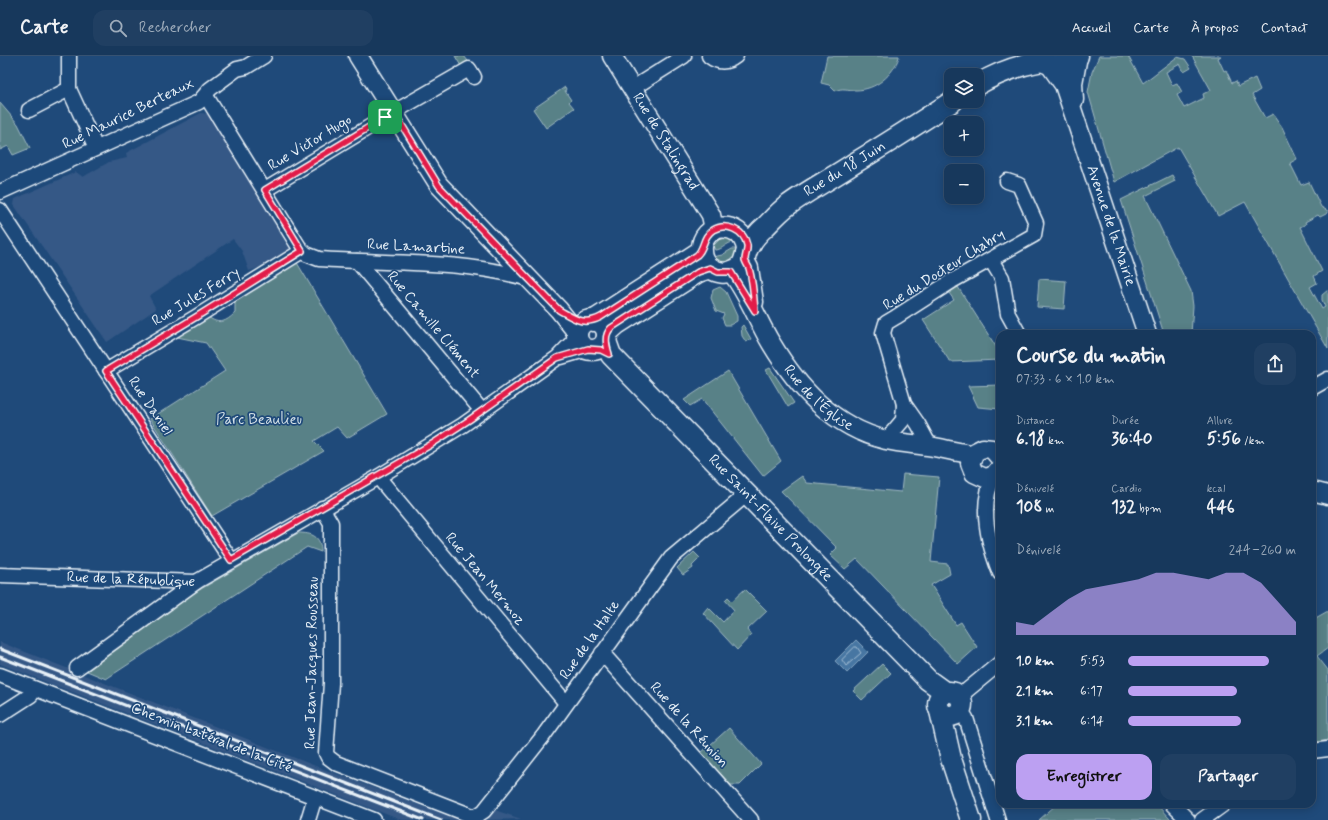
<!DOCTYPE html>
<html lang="fr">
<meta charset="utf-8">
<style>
:root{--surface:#17385c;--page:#203f62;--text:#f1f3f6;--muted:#9eacbb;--line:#365272;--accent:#bca0f2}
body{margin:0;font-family:Mynerve,sans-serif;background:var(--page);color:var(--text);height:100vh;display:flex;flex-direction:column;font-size:15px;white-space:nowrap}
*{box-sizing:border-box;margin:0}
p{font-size:13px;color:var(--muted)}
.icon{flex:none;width:22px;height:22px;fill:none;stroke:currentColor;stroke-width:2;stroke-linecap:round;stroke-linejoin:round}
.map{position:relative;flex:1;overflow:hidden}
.drawer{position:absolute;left:996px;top:274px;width:320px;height:478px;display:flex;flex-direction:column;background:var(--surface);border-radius:12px;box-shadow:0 2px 10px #0003,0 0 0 1px var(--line)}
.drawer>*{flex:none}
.buttons{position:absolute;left:944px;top:12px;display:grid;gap:8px}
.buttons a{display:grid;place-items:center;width:40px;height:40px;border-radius:8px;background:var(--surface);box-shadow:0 2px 10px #0003,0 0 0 1px var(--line);font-size:20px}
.pin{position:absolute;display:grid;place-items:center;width:34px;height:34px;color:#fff;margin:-17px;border-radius:8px;box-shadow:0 2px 6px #0006}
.round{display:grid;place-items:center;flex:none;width:42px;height:42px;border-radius:12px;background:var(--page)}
.headline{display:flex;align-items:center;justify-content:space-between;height:68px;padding:0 20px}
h1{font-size:22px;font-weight:800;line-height:30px}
.figures{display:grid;grid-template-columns:repeat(3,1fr);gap:6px;height:68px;padding:4px 20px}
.figures div{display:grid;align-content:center}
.figures b{font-size:17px;font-weight:800}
.figures small{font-size:11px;font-weight:400}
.figures p{font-size:11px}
.chart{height:112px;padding:8px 20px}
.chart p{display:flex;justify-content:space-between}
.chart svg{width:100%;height:72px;margin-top:4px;fill:var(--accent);opacity:.7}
.primary-button{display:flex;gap:8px;margin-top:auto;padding:8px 20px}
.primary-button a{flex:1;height:46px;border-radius:12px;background:var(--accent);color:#111;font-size:16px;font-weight:800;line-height:46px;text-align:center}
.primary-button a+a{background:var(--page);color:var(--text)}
ul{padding:0 20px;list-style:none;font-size:13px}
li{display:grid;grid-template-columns:64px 48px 1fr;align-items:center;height:30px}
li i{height:10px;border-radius:5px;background:var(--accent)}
header{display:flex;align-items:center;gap:24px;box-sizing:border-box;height:56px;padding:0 20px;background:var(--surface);border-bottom:1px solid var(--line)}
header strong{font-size:19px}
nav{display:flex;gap:22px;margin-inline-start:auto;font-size:14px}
.search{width:280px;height:36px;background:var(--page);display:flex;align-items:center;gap:10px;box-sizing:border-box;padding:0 14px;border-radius:12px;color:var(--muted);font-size:15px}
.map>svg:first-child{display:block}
.built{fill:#355886}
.green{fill:#598187;stroke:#a0b9c0}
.water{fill:#4676a2;stroke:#87a7c4}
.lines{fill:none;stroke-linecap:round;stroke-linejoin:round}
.shore{stroke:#a7c0d6;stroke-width:1}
.minor-casing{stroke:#e8f1f8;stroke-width:17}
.tertiary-casing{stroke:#e8f1f8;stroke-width:21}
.secondary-casing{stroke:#e8f1f8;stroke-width:23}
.minor{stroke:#1f4a7a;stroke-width:14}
.tertiary{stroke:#1f4a7a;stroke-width:18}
.secondary{stroke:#1f4a7a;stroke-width:20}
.rail{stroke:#e8f1f8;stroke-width:3}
.route-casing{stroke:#fff;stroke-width:8}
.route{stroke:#e11d48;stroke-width:5}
.labels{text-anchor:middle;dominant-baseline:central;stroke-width:3.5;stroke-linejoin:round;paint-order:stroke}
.street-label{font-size:15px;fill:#e8f1f8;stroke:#1f4a7a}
.park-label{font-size:15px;fill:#d3e0e7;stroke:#1f4a7a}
</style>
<header>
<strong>Carte</strong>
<div class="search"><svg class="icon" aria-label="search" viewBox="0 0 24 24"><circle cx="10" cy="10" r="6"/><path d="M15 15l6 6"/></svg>Rechercher</div>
<nav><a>Accueil</a><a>Carte</a><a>À propos</a><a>Contact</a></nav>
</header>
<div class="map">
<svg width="1328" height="764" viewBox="0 0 1328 764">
<rect width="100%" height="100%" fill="#1f4a7a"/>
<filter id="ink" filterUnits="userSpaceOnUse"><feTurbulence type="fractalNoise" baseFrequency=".025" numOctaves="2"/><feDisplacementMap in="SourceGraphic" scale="8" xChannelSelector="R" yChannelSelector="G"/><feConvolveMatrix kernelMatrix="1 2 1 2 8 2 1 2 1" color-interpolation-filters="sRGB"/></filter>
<g filter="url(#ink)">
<!-- built -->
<path class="built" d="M201,57L209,58L291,195L266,209L249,215L242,195L233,183L149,240L156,253L107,286L14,149L15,143L76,116L83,121L109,106L127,102L126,97Z
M0,586L318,711L459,764H401L0,608Z
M492,753L521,763L483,764Z"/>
<!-- green -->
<path class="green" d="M455,0H464L468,5L461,10Z
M827,0H899V1C893,19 876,34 856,34C847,34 843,31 835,35L829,29L821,27Z
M1099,0H1128L1143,27L1177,1L1185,3L1191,12L1184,16L1180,8L1166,16L1172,29L1177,27L1182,36L1177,39L1184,52L1204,42L1203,38L1211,34L1192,0H1221L1218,2L1224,15L1226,14L1232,27L1236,25L1238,30L1255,22L1260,34L1252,39L1265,62L1273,58L1282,71L1297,103L1290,107L1301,129L1309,126L1321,151L1328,155V157L1320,161L1318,159L1305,166L1306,168L1300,171L1322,215L1314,220L1317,227L1310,231L1322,253L1325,251L1322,244V239L1328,234V293L1245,146L1218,160L1178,91L1114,126L1088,36L1092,16Z
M565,31L566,33L565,35L571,44L569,46L574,52L546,72L533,53Z
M0,47L18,68L30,92L13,99L8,90L0,94Z
M1172,119L1175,125L1145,140L1191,235L1193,250L1191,278H1164L1121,144Z
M721,182H730L735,186C726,186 723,194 715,194L713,190Z
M732,193H736L739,197L731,207L719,206L713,201L722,199Z
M296,205L387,358L347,382L337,371L314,385L324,395L212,460L150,363L225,315L206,287L177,281L208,261C219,269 226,266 235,257V245Z
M1039,223L1066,225L1064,253L1037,251Z
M720,231L726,236L737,260V265L730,269H725L722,262L724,258L716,255L711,242L713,234Z
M958,231L1000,297V304L950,306L923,264L954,244L949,237Z
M743,269L751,283L746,286L742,280L741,271Z
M770,312L794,347L788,351L766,314Z
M728,315L781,405L763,420L702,343L690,350L684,344Z
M1000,329V353L978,351L968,330Z
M903,418L939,421L931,506L948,508L950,518L931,529L956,569L961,566L977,591L958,608L857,503L845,513L830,499L837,492L781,435L802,420L807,427L901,436Z
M298,477C312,477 321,480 321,496L307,491L106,623L87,615L194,537Z
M694,496L700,502L692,510L693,512L683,519L677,512Z
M745,533L767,555L747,574L751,579L737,594L703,557L708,551L723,566L734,554L725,544L728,541L732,545Z
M1328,555V592L1317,600L1328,614V684L1312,687V564Z
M882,608L891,617L862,644L853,635Z
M729,672L761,708L740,729H731L701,697Z
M1057,748H1156L1171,764H1039Z"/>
<!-- water -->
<path class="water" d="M856,584L868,596L847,617L835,605Z"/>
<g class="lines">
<!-- shore -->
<path class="shore" d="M855,591H857L861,597L846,610L842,604Z"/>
<defs>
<g id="minor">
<path d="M69,0V33L96,92"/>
<path d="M709,0C718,7 727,7 736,0"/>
<path d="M633,32L684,0"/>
<path d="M206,40L299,191L306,198L319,203C391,208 458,203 529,223"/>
<path d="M29,54L69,33"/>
<path d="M265,134L394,56L469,13L474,21"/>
<path d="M0,136L199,46L210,33L237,13L246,11L264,0"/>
<path d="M0,154L231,504"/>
<path d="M991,204L1002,222L1008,258L1019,278"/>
<path d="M357,205L482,355"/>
<path d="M561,301L588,293"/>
<path d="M106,315L196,261L302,195"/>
<path d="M1312,332L1328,323"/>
<path d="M886,384L903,364L904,348"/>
<path d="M930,390L918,368L904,348L883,277L886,267L896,261L952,225L1034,179L1036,167L1019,129L1007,125"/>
<path d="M995,419C978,448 988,487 1000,517"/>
<path d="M378,421L566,647"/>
<path d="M322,452L331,467V627L326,697L328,701L336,707L475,761L484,755L544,679L671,502L746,439"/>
<path id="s1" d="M0,519L196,526L378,421L463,369L557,302L578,280"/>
<path d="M602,597L751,764"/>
<path d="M77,612L196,526"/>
<path d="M0,619L374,764"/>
<path d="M960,640L1000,607"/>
<path d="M960,654L966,662L998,764"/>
<path d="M0,659L31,639L35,633"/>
<path d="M1312,695L1328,693"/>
<path d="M1172,748L1188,764"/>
<path d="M308,764L315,741"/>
<path d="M1202,764L1224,748"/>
</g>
<g id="tertiary">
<path d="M358,0L439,129L559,254L578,278"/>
<path id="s2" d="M612,0L711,159L714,173"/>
<path id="s3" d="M1049,8L1064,29L1147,278"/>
<path d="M1074,44L1073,27L1078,0"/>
<path d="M745,204L749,212L754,246"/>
<path id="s4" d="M731,216C748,237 757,264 771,287C798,332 833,371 886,384C900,387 914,388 928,390C943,392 958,397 973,398"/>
<path d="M1000,402L992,393L983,392L975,396L970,407L974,417L985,422L993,420L1000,412"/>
<path d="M1312,435L1328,439"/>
</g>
<g id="secondary">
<path d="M1037,0C1049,13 1065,11 1078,0"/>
<path d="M977,29C997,17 1020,9 1043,5"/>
<path id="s5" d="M747,193C742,162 700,166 702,195C702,210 718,221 732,215C746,210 743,203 748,192C752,185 759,176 765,171C772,164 779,156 787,150C807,135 832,122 853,108C887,88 920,66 953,45"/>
<circle cx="592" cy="279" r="15"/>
<path d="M593,265L701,195"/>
<path d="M607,277L617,268L698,216L710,212"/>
<path id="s6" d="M606,285L611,299L928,624L946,637"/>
<circle cx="950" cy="648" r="12"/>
<path d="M940,655L951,703L971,764"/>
</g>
</defs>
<!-- minor casing -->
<use href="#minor" class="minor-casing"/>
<!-- tertiary casing -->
<use href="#tertiary" class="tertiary-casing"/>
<!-- secondary casing -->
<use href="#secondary" class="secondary-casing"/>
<!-- minor -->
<use href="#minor" class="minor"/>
<!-- tertiary -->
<use href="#tertiary" class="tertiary"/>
<!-- secondary -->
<use href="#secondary" class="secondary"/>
<!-- rail -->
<path class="rail" d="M0,593L441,764
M0,601L423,764"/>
</g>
</g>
<g class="lines" filter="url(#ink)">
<defs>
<path id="route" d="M394,56L439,130L559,254C575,263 583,270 601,261L697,199C705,192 702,181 713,174C726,166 744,174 747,189C748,194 745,199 745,204C746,207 748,210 749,212C753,226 754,241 755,255L731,216H718L710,212L698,216L611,272C604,279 606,288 609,298L601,294L588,293L557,302L469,364L432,388L231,504L106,315L196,261L302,195L265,134Z"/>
</defs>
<!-- route casing -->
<use href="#route" class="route-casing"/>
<!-- route -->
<use href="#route" class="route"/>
</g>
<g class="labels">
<!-- street labels -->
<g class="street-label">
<text transform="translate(128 58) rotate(-26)">Rue Maurice Berteaux</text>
<text stroke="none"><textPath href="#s2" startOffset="101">Rue de Stalingrad</textPath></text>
<text transform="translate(310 87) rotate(-31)">Rue Victor Hugo</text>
<text stroke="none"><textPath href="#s5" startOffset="269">Rue du 18 Juin</textPath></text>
<text stroke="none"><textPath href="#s3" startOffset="174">Avenue de la Mairie</textPath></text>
<text transform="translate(416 191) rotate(3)">Rue Lamartine</text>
<text transform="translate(944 214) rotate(-32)">Rue du Docteur Chabry</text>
<text transform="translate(196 241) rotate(-31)">Rue Jules Ferry</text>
<text transform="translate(433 269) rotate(50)">Rue Camille Clément</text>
<text stroke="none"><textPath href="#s4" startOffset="155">Rue de l'Église</textPath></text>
<text transform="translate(150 350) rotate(56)">Rue Daniel</text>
<text stroke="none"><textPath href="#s6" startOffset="243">Rue Saint-Flaive Prolongée</textPath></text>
<text stroke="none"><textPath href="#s1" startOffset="131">Rue de la République</textPath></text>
<text transform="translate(485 523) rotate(50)">Rue Jean Mermoz</text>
<text transform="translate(590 584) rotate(-55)">Rue de la Halte</text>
<text transform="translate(312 607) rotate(-89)">Rue Jean-Jacques Rousseau</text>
<text transform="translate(689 669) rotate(48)">Rue de la Réunion</text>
<text transform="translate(211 682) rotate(21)">Chemin Latéral de la Cité</text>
</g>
<!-- park labels -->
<g class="park-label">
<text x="259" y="364">Parc Beaulieu</text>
</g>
</g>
</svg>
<div class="buttons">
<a><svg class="icon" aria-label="layers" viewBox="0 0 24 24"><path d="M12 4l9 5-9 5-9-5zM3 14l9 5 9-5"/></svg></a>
<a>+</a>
<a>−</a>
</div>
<div class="pin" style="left:385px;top:61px;background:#1e9e55"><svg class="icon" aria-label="arrive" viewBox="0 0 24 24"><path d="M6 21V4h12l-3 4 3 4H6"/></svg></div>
<section class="drawer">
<div class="headline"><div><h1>Course du matin</h1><p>07:33 · 6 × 1.0 km</p></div><a class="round"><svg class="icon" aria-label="share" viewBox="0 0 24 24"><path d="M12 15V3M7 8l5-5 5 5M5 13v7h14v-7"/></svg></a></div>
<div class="figures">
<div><p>Distance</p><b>6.18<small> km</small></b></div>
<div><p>Durée</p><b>36:40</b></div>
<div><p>Allure</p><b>5:56<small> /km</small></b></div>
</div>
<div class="figures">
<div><p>Dénivelé</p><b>108<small> m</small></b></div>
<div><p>Cardio</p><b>132<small> bpm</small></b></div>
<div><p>kcal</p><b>446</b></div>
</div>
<div class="chart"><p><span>Dénivelé</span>244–260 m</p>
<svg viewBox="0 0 160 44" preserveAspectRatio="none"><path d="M0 44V36L10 38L20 30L30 22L40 16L50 14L60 12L70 10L80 6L90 6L100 8L110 10L120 6L130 6L140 12L150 24L160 36V44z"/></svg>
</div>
<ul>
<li><b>1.0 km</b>5:53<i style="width:84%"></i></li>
<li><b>2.1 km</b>6:17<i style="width:65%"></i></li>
<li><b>3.1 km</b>6:14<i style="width:67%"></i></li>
</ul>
<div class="primary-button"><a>Enregistrer</a><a>Partager</a></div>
</section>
</div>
